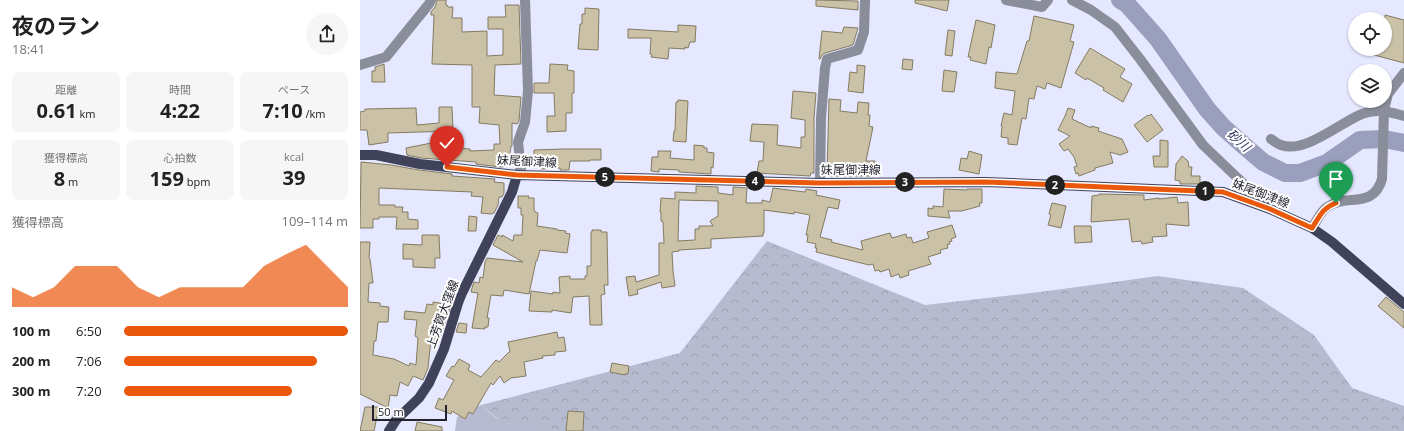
<!DOCTYPE html>
<html lang="ja">
<meta charset="utf-8">
<style>
:root{--surface:#fff;--page:#f6f6f6;--text:#222;--muted:#767676;--accent:#ea580c}
body{margin:0;font-family:"Open Sans","Noto Sans JP",sans-serif;background:var(--page);color:var(--text);height:100vh;display:flex;flex-direction:column;font-size:15px;white-space:nowrap}
*{box-sizing:border-box;margin:0}
p{font-size:13px;color:var(--muted)}
.icon{flex:none;width:22px;height:22px;fill:none;stroke:currentColor;stroke-width:2;stroke-linecap:round;stroke-linejoin:round}
.map{position:relative;flex:1;overflow:hidden}
.panel{display:flex;flex-direction:column;background:var(--surface);width:360px}
.panel>*{flex:none}
.buttons{position:absolute;left:988px;top:12px;display:grid;gap:8px}
.buttons a{display:grid;place-items:center;width:44px;height:44px;border-radius:50%;background:var(--surface);box-shadow:0 1px 3px #0004;font-size:20px}
.scale{position:absolute;left:12px;bottom:10px;width:75px;box-sizing:border-box;padding-left:4px;border:2px solid #22232d;border-top:0;font-size:11px;line-height:14px;white-space:nowrap;color:#22232d;-webkit-text-stroke:3px #fff;paint-order:stroke}
.pin{position:absolute;display:grid;place-items:center;width:34px;height:34px;color:#fff;margin:-41px -17px;border-radius:50% 50% 50% 0;rotate:-45deg;box-shadow:0 0 4px #0007}
.pin .icon{rotate:45deg}
.km{position:absolute;width:20px;height:20px;margin:-10px;border-radius:50%;background:#222;color:#fff;font-size:11px;line-height:20px;text-align:center}
.round{display:grid;place-items:center;flex:none;width:42px;height:42px;border-radius:21px;background:var(--page)}
.overview{display:flex;align-items:center;justify-content:space-between;height:68px;padding:0 12px}
h1{font-size:22px;font-weight:700;line-height:30px}
.stats{display:grid;grid-template-columns:repeat(3,1fr);gap:6px;height:68px;padding:4px 12px}
.stats div{display:grid;align-content:center;border-radius:8px;background:var(--page);text-align:center}
.stats b{font-size:20px;font-weight:700}
.stats small{font-size:11px;font-weight:400}
.stats p{font-size:11px}
.chart{height:112px;padding:8px 12px}
.chart p{display:flex;justify-content:space-between}
.chart svg{width:100%;height:72px;margin-top:4px;fill:var(--accent);opacity:.7}
ul{padding:0 12px;list-style:none;font-size:13px}
li{display:grid;grid-template-columns:64px 48px 1fr;align-items:center;height:30px}
li i{height:10px;border-radius:5px;background:var(--accent)}
main{display:flex;flex:1;min-height:0}
.map>svg:first-child{display:block}
.forest{fill:url(#forest-crowns)}
.park{fill:#b7bbcf}
.lines{fill:none;stroke-linecap:round;stroke-linejoin:round}
.river{stroke:#9a9fbd;stroke-width:18}
.building{fill:#cac1a6;stroke:#837b62;fill-rule:evenodd}
.minor{stroke:#8a8d9a;stroke-width:10}
.major{stroke:#3f4258;stroke-width:10}
.route-casing{stroke:#fff;stroke-width:8}
.route{stroke:#ea580c;stroke-width:5}
.labels{text-anchor:middle;dominant-baseline:central;stroke-width:4;stroke-linejoin:round;paint-order:stroke}
.street-label{font-size:12px;fill:#22232d;stroke:#fff}
.water-label{font-size:13px;font-style:italic;fill:#2f335e;stroke:#fff}
</style>
<main>
<section class="panel">
<div class="overview"><div><h1>夜のラン</h1><p>18:41</p></div><a class="round"><svg class="icon" aria-label="share" viewBox="0 0 24 24"><path d="M12 15V3M7 8l5-5 5 5M5 13v7h14v-7"/></svg></a></div>
<div class="stats">
<div><p>距離</p><b>0.61<small> km</small></b></div>
<div><p>時間</p><b>4:22</b></div>
<div><p>ペース</p><b>7:10<small> /km</small></b></div>
</div>
<div class="stats">
<div><p>獲得標高</p><b>8<small> m</small></b></div>
<div><p>心拍数</p><b>159<small> bpm</small></b></div>
<div><p>kcal</p><b>39</b></div>
</div>
<div class="chart"><p><span>獲得標高</span>109–114 m</p>
<svg viewBox="0 0 160 44" preserveAspectRatio="none"><path d="M0 44V32L10 38L20 32L30 19L40 19L50 19L60 32L70 38L80 32L90 32L100 32L110 32L120 19L130 12L140 6L150 19L160 32V44z"/></svg>
</div>
<ul>
<li><b>100 m</b>6:50<i style="width:100%"></i></li>
<li><b>200 m</b>7:06<i style="width:86%"></i></li>
<li><b>300 m</b>7:20<i style="width:75%"></i></li>
</ul>
</section>
<div class="map">
<svg width="1044" height="431" viewBox="0 0 1044 431">
<defs>
<pattern id="forest-crowns" width="20" height="18" patternUnits="userSpaceOnUse"><rect width="20" height="18" fill="#b7bbcf"/><path d="M2 6a3 3 0 1 1 6 0M12 15a3 3 0 1 1 6 0" fill="none" stroke="#9da0b2"/></pattern>
</defs>
<rect width="100%" height="100%" fill="#e5e8fe"/>
<!-- forest -->
<path class="forest" d="M407,241L565,305L688,291L798,276L883,288L954,335L992,388L1044,406V431H152L121,405L320,353Z"/>
<!-- park -->
<path class="park" d="M121,405L137,419L165,420L190,429L192,431H95L97,417Z"/>
<g class="lines">
<!-- river -->
<path class="river" d="M760,0L767,4L798,39L847,109L863,127L881,143L903,162L925,173H940L967,163L1000,140L1024,139L1044,143"/>
</g>
<!-- building -->
<path class="building" d="M77,0H86V5H87L88,7H93L92,18H102V32L127,31V56L143,55V29H128V17H146L145,5H159L161,64L135,65L134,95L161,97L159,121L157,124L152,123V146H151L148,166L141,167L116,164V162L61,158L47,155L46,148L97,138L96,148L110,149V151L134,150V144H140L139,125L119,123L120,107H112V65L72,64L74,15H71V12L75,7Z
M456,0L498,1V10L456,6Z
M555,0H589L587,11L555,3Z
M225,8L239,9L238,50L218,49L220,24H222V14H225Z
M1025,15L1044,20V63L1003,52V49H1025Z
M674,16L714,25L710,41L714,42L701,88L687,83L685,89L677,86L674,99L669,98L666,119L662,118L657,145L648,144V138L641,137L642,126H641L644,113L652,115L655,91L635,88L636,72L657,74L667,41H669Z
M616,20L635,25L631,48L629,47L626,64L610,60L611,57H608Z
M318,25L336,26L335,42H330L328,48L325,47V49L309,48L308,59L291,57L292,55L290,54L291,38H268V29L318,32Z
M484,27L498,28L493,45L465,53L462,55L460,59H459L462,31L482,33Z
M588,30L595,31L592,56L585,55Z
M730,48L765,69L760,77L772,84L763,102L743,90L744,88L727,78L726,80L715,73Z
M543,59L553,60L552,70L542,69Z
M24,64L25,82H12V71H15V67Z
M190,64L208,65L207,70L214,71V93H212V113H206V131L187,132V116H195L194,93H174V83H189Z
M497,65L505,66L503,93L488,91L490,72L497,73Z
M584,70L597,72L594,92L582,91Z
M433,91L456,93L454,118V173H451L450,176L397,173L399,161H403L404,142L390,141L392,124L418,125L417,145L441,148V137H445V120L431,118Z
M469,99L481,100L480,111L497,113L498,102L509,103L508,115H510L509,126L513,127L506,161H515L514,176H469V174H467Z
M318,100L328,101L326,142L313,141L314,131H315L316,102H318Z
M79,107H92L93,131L28,133V142L9,145L7,130H0V112L5,111V109L56,108L57,125L79,123Z
M708,108L715,110L712,119L731,128V126L739,128L738,131L762,139L768,152L760,155L750,152L753,163L735,168V170L719,176L718,173L716,174L714,167L717,166L714,157L708,149L704,151L699,144L710,136L698,130L705,116Z
M791,114L803,130L787,142L774,125L788,115L789,116Z
M800,140L808,141V167H794L793,156H800Z
M334,145L344,146V148H347V152L354,153L353,168L351,167V174L319,172V170L299,169V172L291,171L292,157H298V151H311L310,158L334,160Z
M203,149H241V160H230V161H210L209,170H200V168L180,169L179,161H174V150Z
M609,151L622,155L619,174L599,170L601,158L607,159Z
M822,156L828,161L829,167H832L831,176H840V184H820V181L815,180L816,164Z
M1,162L31,165L59,170L92,174V176L135,179L134,182L144,183V193L142,197H139L138,205L134,213L131,214L121,213L123,197L111,196L112,192L19,188V205H35V207H43L42,212H48V219L58,220V229H36L37,217H19V219H13V228H0Z
M336,186L358,187V193L373,195V187L387,188L386,203H402V200L410,202L413,188L445,192L446,189L457,191L456,195L480,200L478,209L468,207L460,237L472,240L471,242L503,250L501,241L530,233L532,238L546,234L547,238L551,237L553,243L569,238L567,232L592,225L596,237L591,239L592,241L589,242L590,244L587,245L588,248L580,250L581,253L568,257L571,264L548,271L549,275L540,278L539,274L531,277L529,269L520,272L519,270L515,271L513,264L509,265L456,252L457,248H455L456,244L447,242L448,235H446L450,215L434,212V214L404,210V233H403V236L351,239V248L319,250V251L312,252L313,271L315,286L302,288L301,282L277,290L278,294L269,296L266,277L275,276L276,282L299,275V243H304L303,222L301,221V212H300L301,198L315,199V192L336,193ZM319,200L358,201V216L350,221L353,226H339V229H335V240L318,241Z
M584,189L607,190V189H622V203H619L620,206L602,211H588L590,218L568,216V208L573,209V206L583,207Z
M739,194L784,195V200L799,198V199L817,197L818,203L828,202L829,226L806,224L807,236L792,237L793,242L782,244L781,241L772,242L769,219L731,222L732,196L739,195Z
M158,196H169L168,198H174V210L175,211V212L178,213L177,226L197,229V230L206,231L205,233L210,234L207,253L180,250L177,261H176L169,294L144,290L143,296L131,295L127,318H129L128,327H125V329L112,328L118,293L111,292L112,288L114,282L119,283L120,277L123,278L125,262L127,258L163,262L133,245L138,235L142,237V235L153,241L154,235H162L163,215H161V208H158Z
M692,203L706,206L701,228L688,225L691,215L689,214Z
M109,216L117,217L116,231H108Z
M714,226H731L732,242L715,243Z
M232,230H241V232H247L248,285H244L245,294L241,295L242,325H230L229,296L213,297L211,313L192,310V312L169,311L171,291L193,294V292L200,293L199,277L210,276V279H225V276H227V266H231V232H232Z
M62,235H79L80,258H75V268L53,267V259H43V244L62,245Z
M0,242H10L9,258L10,259L13,283H9L8,302L20,303V306L29,307L28,322H18L16,341H14L13,355L34,359L49,366L50,363L56,365L58,338L55,336L57,320L44,319L45,311L65,313L67,304L73,305V302L91,305L83,329L78,328L76,340L71,339L68,368L63,380L53,376L48,386L40,382L37,396L30,395L28,408L0,394Z
M1026,297L1044,312V328L1018,306Z
M99,323L107,324L106,333L96,332Z
M197,332L198,338L204,337L206,351L195,352V355L182,356L183,358L164,362L166,376L151,378L144,383L140,376L133,385L131,383L113,414L109,412L105,419L92,411L91,414L75,408L79,398L83,400L94,380L86,376L92,366L94,367L99,359L110,365L108,370L121,377L136,360L139,362L148,353L150,352L148,342Z
M252,363L269,366L268,374H265V375L250,372Z
M5,407H19L14,431H0Z
M208,411L224,412L223,431H206Z
M57,422L82,427V431H55Z"/>
<g class="lines">
<!-- minor -->
<path class="minor" d="M646,0L682,7L688,0
M712,0L731,10L755,27L780,59L843,145L910,209
M0,65L26,57L69,4L71,0
M911,139C914,141 917,144 921,145C945,154 981,122 1002,114C1016,108 1030,112 1044,116
M157,175L161,169L158,142L165,122L168,91L165,0
M460,183L461,118L465,68L467,59L498,50L504,32L505,0
M952,228C957,221 960,212 967,207C986,193 1013,210 1022,179L1024,110L1028,94L1044,73"/>
<!-- major -->
<path class="major" d="M0,155H16L60,164L157,175L460,183L626,182L863,192L910,209L952,228L972,242L1044,304
M29,431L36,420L59,398L69,383L84,349L98,303L102,293L152,192L157,175"/>
</g>
<g class="lines">
<defs>
<path id="route" d="M87,167L157,175L460,183L626,182L863,192L910,209L952,228C960,216 962,208 976,203"/>
</defs>
<!-- route casing -->
<use href="#route" class="route-casing"/>
<!-- route -->
<use href="#route" class="route"/>
</g>
<g class="labels">
<!-- street labels -->
<g class="street-label">
<text transform="translate(167 161) rotate(3)">妹尾御津線</text>
<text x="491" y="169">妹尾御津線</text>
<text transform="translate(901 193) rotate(21)">妹尾御津線</text>
<text transform="translate(82 314) rotate(-70)">上芳賀大窪線</text>
</g>
<!-- water labels -->
<g class="water-label">
<text transform="translate(879 140) rotate(41)">砂川</text>
</g>
</g>
</svg>
<div class="buttons">
<a><svg class="icon" aria-label="locate" viewBox="0 0 24 24"><circle cx="12" cy="12" r="6"/><path d="M12 2v4M12 18v4M2 12h4M18 12h4"/></svg></a>
<a><svg class="icon" aria-label="layers" viewBox="0 0 24 24"><path d="M12 4l9 5-9 5-9-5zM3 14l9 5 9-5"/></svg></a>
</div>
<div class="scale">50 m</div>
<div class="pin" style="left:976px;top:203px;background:#1e9e55"><svg class="icon" aria-label="arrive" viewBox="0 0 24 24"><path d="M6 21V4h12l-3 4 3 4H6"/></svg></div>
<div class="pin" style="left:87px;top:167px;background:#d93025"><svg class="icon" aria-label="check" viewBox="0 0 24 24"><path d="M5 12l5 5 9-10"/></svg></div>
<b class="km" style="left:845px;top:191px">1</b>
<b class="km" style="left:695px;top:185px">2</b>
<b class="km" style="left:545px;top:182px">3</b>
<b class="km" style="left:395px;top:181px">4</b>
<b class="km" style="left:245px;top:177px">5</b>
</div>
</main>
